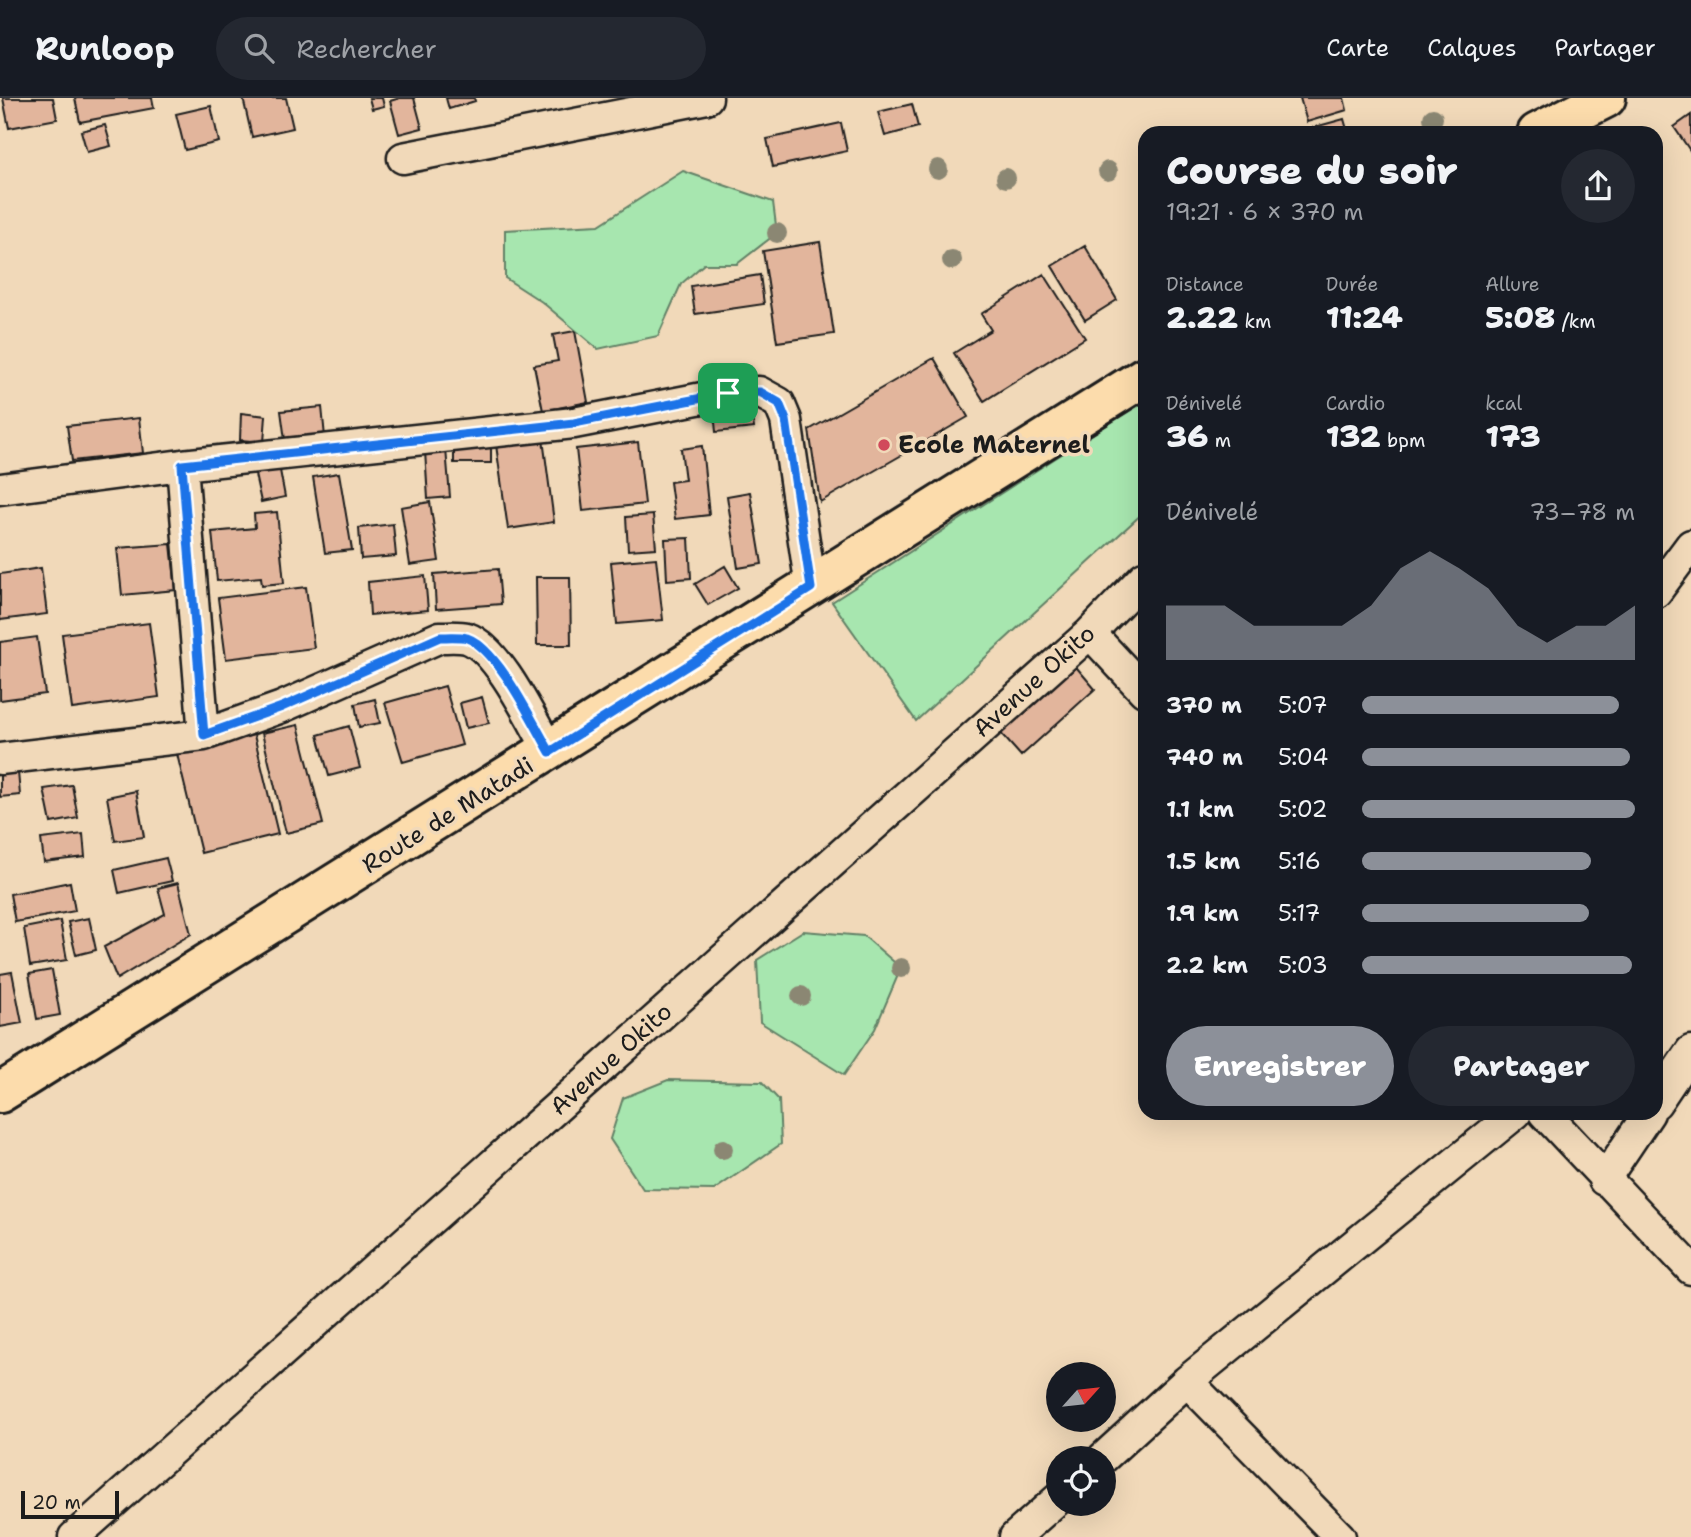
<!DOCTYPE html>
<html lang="fr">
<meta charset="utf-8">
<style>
:root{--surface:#171b24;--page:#242831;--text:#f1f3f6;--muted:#9ea1a6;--line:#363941;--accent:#8c9099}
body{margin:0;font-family:"Shantell Sans",sans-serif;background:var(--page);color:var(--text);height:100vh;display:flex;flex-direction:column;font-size:26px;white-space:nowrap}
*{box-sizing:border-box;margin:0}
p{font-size:23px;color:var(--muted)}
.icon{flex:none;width:38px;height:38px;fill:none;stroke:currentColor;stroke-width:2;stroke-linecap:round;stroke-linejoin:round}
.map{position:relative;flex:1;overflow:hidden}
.panel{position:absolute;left:1138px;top:28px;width:525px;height:994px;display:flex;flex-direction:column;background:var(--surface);border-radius:21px;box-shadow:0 7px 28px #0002}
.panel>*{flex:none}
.needle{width:46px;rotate:63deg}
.controls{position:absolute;left:1046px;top:1264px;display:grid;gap:14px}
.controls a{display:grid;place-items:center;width:70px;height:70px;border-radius:50%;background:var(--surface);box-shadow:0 7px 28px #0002;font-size:35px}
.scale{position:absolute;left:21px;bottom:18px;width:98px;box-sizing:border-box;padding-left:7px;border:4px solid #1c1c1c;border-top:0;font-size:19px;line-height:24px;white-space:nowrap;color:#1c1c1c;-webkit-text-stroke:5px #f1d9b9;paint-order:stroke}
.pin{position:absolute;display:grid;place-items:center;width:60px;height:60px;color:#fff;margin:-30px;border-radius:14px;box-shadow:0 4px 10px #0006}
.round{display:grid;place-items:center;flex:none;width:74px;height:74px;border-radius:37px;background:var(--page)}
.head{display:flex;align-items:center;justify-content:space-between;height:119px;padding:0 28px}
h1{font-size:38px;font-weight:800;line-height:52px}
.metrics{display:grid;grid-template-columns:repeat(3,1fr);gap:10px;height:119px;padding:7px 28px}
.metrics div{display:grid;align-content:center}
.metrics b{font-size:30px;font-weight:800}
.metrics small{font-size:19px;font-weight:400}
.metrics p{font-size:19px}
.chart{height:196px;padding:14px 28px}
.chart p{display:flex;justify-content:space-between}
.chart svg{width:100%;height:126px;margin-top:7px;fill:var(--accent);opacity:.7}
.action{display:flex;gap:14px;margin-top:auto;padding:14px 28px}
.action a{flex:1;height:80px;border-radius:42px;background:var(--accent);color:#fff;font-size:28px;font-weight:800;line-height:80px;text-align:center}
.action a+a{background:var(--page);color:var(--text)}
ul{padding:0 28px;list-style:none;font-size:23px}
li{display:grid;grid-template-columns:112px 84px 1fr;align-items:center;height:52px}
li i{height:18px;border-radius:9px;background:var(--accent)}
header{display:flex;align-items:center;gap:42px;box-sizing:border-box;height:98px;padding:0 35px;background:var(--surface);border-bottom:2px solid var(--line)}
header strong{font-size:33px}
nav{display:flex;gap:38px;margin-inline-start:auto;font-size:24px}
.search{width:490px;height:63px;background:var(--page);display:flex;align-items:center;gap:18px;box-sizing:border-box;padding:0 24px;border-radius:38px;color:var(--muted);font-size:26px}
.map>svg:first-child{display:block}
.green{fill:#a7e6af;stroke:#628166;stroke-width:2}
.building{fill:#e2b59c;stroke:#1c1c1c;stroke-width:2}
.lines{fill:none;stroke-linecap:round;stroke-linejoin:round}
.street-casing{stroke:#1c1c1c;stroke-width:35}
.primary-casing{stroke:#1c1c1c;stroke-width:44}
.street{stroke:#f1d9b9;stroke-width:30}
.primary{stroke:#fcdcac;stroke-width:38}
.tree{fill:#8b8773}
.route-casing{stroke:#fff;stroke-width:14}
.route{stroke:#1a73e8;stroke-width:9}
.poi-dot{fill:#d1495b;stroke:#f1d9b9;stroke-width:2.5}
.labels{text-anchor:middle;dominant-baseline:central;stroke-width:7;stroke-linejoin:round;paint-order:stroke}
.poi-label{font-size:24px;font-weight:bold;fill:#1c1c1c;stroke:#f1d9b9;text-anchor:start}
.street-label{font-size:24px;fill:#1c1c1c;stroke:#f1d9b9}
</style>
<header>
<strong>Runloop</strong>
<div class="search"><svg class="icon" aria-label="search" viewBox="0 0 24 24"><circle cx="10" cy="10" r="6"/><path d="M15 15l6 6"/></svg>Rechercher</div>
<nav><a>Carte</a><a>Calques</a><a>Partager</a></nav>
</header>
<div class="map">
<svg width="1691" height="1439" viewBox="0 0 1691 1439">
<rect width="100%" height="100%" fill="#f1d9b9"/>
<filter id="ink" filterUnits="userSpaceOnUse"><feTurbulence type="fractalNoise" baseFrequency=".0143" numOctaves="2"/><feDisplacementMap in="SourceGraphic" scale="14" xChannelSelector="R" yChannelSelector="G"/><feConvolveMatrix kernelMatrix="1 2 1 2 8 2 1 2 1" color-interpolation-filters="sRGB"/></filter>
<g filter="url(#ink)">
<!-- green -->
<path class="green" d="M683,73L773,104L777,135L737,166H704L681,186L658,238L598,251L542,204L505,180V132L599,127Z
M1144,303V414L916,623L832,504Z
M803,833L864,838L901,870L875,931L844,977L760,924L757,862Z
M668,982L762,984L779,1002L781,1046L714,1092L643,1091L610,1041L623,1000Z"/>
<!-- building -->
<path class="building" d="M3,0H53L57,21L9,30Z
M75,0H152L154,10L80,24Z
M243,0H286L293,30L252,39Z
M369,0H382L384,8L372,11Z
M400,0H414L422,30L399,36L390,3Z
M446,0H474L475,3L449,11Z
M1300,0H1344L1347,12L1307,24Z
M912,6L918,29L885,38L878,14Z
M211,8L219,44L185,52L176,16Z
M1691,17V54L1674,29Z
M1344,21L1348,35H1304V32Z
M841,25L847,53L773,69L767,41Z
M105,27L111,48L87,54L81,33Z
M820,144L834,236L777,244L763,153Z
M1085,148L1117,202L1085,222L1052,168Z
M1044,176L1085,240L984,303L954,255L991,232L981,216Z
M760,177L764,206L695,216L691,188Z
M575,233L588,304L543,313L534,267L558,263L553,237Z
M934,260L968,319L820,404L809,332Z
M322,309L325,339L285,342L281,313Z
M751,310L754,330L716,334L714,314Z
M241,315L266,318L264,344L240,342Z
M139,320L143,355L72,363L67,328Z
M543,341L554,424L508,431L496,347Z
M638,344L645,406L583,413L576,351Z
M454,346H491V365H454Z
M702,348L709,417L675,421L670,384L685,382L681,351Z
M446,351L450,399L428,401L425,353Z
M279,367L285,399L261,404L254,372Z
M339,375L352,452L325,455L313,379Z
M750,394L762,466L738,470L727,398Z
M430,404L439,463L410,467L401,409Z
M277,414L284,485L262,487L261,479L217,483L212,434L255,430L254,416Z
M653,417L656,450L628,452L626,419Z
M393,426L396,458L361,461L359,430Z
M689,440L691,480L667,482L665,441Z
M171,446L176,492L122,497L117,450Z
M656,460L663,522L617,526L611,464Z
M725,468L738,490L708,507L695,486Z
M41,470L47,516L0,522V476Z
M498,471L501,506L436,511L434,476Z
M425,478L428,512L370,517L368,484Z
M536,479H570L571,547H537Z
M306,489L314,550L226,561L218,500Z
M149,525L159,599L72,611L62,536Z
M37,539L45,596L0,602V544Z
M1071,563L1095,591L1021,658L997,631Z
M445,588L462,647L403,664L385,605Z
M482,599L489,625L466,630L460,605Z
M375,601L380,625L359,629L355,606Z
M298,627L323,726L286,735L262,635Z
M349,628L360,670L329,678L318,637Z
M254,637L278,736L201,755L177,656Z
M18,674L20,697L0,699V676Z
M72,687L78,720L51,725L44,691Z
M136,693L144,739L115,743L107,699Z
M83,736L85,759L44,764L41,741Z
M166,760L172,783L119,795L114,772Z
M70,784L75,813L15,824L10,796Z
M178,785L191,836L117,881L104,849L165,816L158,790Z
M89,820L96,852L76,857L68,824Z
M60,823L67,862L30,868L24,830Z
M52,872L60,917L37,921L29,876Z
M12,874L22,925L0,929V876Z"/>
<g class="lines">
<defs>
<path id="street" d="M403,60L707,0
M182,367L204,637
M0,391L182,367L574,325L728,295L759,294L779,305L786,322L811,490
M1656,494L1691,447
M1090,535L1144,593
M0,661L204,637L282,609L440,539C448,539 459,538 467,540C499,551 533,625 550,654
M1656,1005L1691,953
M1544,1015L1691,1171
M1604,1082L1649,1015
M1187,1283L1340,1439
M1103,1360L1187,1283L1516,1015
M74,1439L1090,535L1144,479
M1015,1439L1059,1400"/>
<path id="primary" d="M1537,35L1606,0
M0,995L1144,279"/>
</defs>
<!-- street casing -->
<use href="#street" class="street-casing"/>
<!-- primary casing -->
<use href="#primary" class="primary-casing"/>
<!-- street -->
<use href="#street" class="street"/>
<!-- primary -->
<use href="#primary" class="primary"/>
</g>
<!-- trees -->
<g class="tree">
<circle cx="1433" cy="20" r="10"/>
<circle cx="938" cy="71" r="10"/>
<circle cx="1108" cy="73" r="10"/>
<circle cx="1006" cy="80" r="10"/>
<circle cx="777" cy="135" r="10"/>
<circle cx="952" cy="162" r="10"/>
<circle cx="901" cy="870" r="10"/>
<circle cx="801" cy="898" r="10"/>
<circle cx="723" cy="1051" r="10"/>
</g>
</g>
<g class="lines" filter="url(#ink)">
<defs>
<path id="route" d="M760,294L779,305L786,322L811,490L550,654C533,625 498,551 467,540C459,538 448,539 440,539L282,609L204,637L182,367L574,325L728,295Z"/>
</defs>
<!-- route casing -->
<use href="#route" class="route-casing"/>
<!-- route -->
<use href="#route" class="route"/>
</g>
<!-- markers -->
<circle class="poi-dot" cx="884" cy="347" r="7"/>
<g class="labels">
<!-- poi labels -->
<g class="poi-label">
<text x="898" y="347">Ecole Maternel</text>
</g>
<!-- street labels -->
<g class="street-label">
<text transform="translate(1034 583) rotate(-42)">Avenue Okito</text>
<text transform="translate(448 717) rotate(-32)">Route de Matadi</text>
<text transform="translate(611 961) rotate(-42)">Avenue Okito</text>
</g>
</g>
</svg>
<div class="controls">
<a><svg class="needle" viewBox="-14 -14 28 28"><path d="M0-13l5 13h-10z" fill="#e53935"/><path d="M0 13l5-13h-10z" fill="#9ea1a6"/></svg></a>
<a><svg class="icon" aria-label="locate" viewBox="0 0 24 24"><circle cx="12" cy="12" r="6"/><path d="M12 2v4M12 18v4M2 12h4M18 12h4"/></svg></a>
</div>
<div class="scale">20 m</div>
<div class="pin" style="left:728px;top:295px;background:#1e9e55"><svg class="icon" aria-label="arrive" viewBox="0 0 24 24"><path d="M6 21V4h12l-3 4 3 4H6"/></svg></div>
<section class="panel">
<div class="head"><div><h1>Course du soir</h1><p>19:21 · 6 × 370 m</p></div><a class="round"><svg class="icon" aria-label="share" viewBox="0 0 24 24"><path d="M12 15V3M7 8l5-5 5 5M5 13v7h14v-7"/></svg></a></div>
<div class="metrics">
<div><p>Distance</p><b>2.22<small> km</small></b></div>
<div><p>Durée</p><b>11:24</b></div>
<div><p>Allure</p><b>5:08<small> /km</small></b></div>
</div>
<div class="metrics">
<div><p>Dénivelé</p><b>36<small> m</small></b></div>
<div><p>Cardio</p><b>132<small> bpm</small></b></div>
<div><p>kcal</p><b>173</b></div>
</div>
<div class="chart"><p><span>Dénivelé</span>73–78 m</p>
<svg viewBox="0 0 160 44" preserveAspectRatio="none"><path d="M0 44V25L10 25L20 25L30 32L40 32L50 32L60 32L70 25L80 12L90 6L100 12L110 19L120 32L130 38L140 32L150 32L160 25V44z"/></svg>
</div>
<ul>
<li><b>370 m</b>5:07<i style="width:94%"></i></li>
<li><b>740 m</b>5:04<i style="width:98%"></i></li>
<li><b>1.1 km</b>5:02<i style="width:100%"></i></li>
<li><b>1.5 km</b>5:16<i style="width:84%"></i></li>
<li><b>1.9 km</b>5:17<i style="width:83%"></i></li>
<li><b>2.2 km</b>5:03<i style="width:99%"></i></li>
</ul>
<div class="action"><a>Enregistrer</a><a>Partager</a></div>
</section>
</div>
